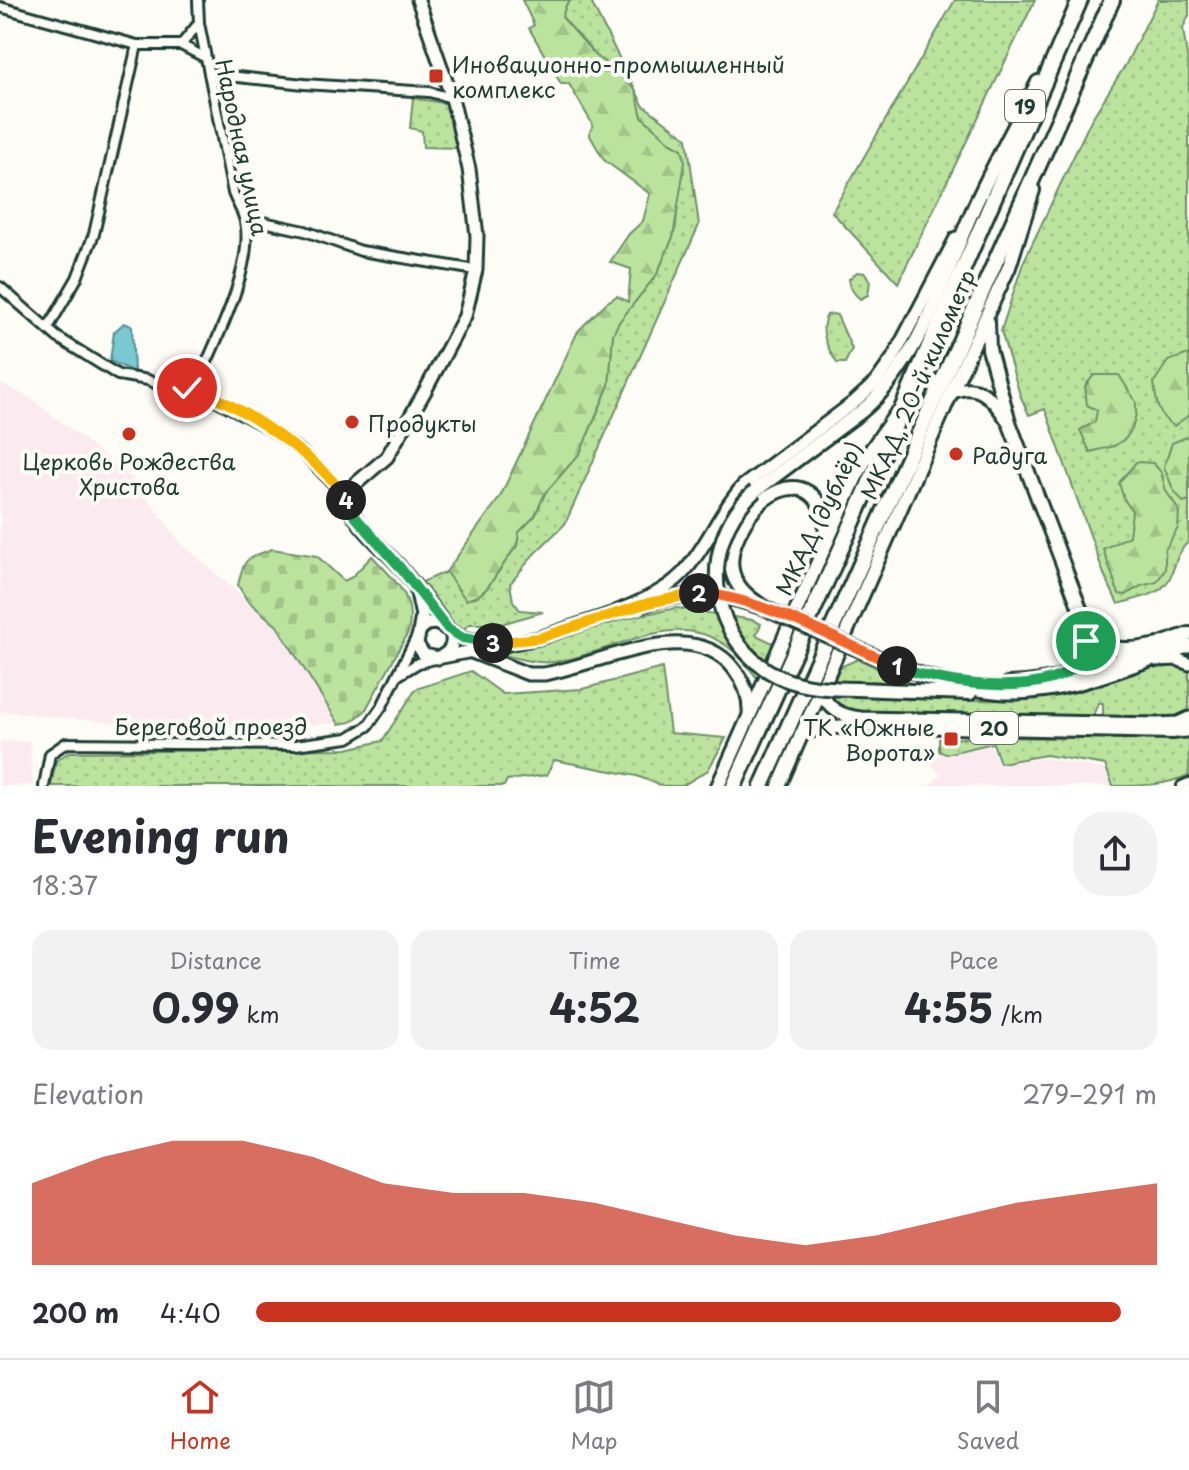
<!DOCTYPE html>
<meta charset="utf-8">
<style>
:root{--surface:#fff;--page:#f2f2f3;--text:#2b2b33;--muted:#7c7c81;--line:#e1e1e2;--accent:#c8321e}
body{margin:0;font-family:"Playpen Sans",sans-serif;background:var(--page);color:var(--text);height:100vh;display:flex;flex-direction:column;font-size:30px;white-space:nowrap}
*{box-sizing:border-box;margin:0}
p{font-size:26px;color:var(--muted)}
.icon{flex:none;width:44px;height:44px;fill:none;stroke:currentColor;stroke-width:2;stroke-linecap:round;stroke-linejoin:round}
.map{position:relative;height:786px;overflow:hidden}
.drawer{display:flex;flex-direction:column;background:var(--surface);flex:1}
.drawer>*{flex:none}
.pin{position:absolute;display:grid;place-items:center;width:68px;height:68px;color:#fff;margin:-34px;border:4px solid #fff;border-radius:50%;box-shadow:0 2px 8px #0007}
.km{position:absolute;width:40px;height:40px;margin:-20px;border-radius:50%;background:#222;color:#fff;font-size:22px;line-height:40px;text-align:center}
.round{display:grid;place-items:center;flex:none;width:84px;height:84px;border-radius:32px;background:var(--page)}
.headline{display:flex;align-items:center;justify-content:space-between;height:136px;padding:0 32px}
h1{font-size:44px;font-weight:700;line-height:60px}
.figures{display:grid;grid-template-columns:repeat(3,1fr);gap:12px;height:136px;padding:8px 32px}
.figures div{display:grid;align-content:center;border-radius:20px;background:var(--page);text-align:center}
.figures b{font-size:40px;font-weight:700}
.figures small{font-size:22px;font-weight:400}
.figures p{font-size:22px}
.chart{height:224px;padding:16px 32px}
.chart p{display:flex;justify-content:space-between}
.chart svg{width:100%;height:144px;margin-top:8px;fill:var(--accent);opacity:.7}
ul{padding:0 32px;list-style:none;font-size:26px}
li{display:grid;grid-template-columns:128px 96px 1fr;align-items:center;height:60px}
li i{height:20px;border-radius:10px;background:var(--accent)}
.tab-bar{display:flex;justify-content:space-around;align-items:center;height:112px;border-top:2px solid var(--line);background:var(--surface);font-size:22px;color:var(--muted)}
.tab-bar a{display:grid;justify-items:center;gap:4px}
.tab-bar .selected{color:var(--accent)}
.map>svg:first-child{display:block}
.built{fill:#fbebf1}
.grass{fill:url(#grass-dots);stroke:#6e9069;stroke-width:2}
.forest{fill:url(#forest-firs);stroke:#6e9069;stroke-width:2}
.cemetery{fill:url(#cemetery-stones);stroke:#6e9069;stroke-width:2}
.water{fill:#78c9d1;stroke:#549192;stroke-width:2}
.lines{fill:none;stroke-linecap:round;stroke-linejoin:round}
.street-casing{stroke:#1f3d34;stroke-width:14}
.secondary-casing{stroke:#1f3d34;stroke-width:17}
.primary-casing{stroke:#1f3d34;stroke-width:18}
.highway-casing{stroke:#1f3d34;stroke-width:20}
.street{stroke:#fdfcf7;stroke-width:8}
.secondary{stroke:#fdfcf7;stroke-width:11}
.primary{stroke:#fdfcf7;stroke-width:12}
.highway{stroke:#fdfcf7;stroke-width:14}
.primary-bridge-casing{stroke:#1f3d34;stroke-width:18;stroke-linecap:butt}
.primary-bridge{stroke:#fdfcf7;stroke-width:12}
.split-1-casing{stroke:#fff;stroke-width:16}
.split-2-casing{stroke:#fff;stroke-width:16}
.split-3-casing{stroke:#fff;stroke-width:16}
.split-4-casing{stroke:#fff;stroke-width:16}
.split-5-casing{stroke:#fff;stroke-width:16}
.split-1{stroke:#22a559;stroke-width:10}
.split-2{stroke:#f0652b;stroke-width:10}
.split-3{stroke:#f5b400;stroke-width:10}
.split-4{stroke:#22a559;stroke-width:10}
.split-5{stroke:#f5b400;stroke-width:10}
.poi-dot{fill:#c8321e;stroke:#fdfcf7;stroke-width:3}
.labels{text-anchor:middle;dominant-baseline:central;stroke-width:8;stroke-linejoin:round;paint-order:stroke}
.shield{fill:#fdfcf7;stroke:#62766e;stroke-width:2}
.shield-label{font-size:20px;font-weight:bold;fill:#1f3d34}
.poi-label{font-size:22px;fill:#1f3d34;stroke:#fdfcf7;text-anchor:start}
.street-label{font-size:22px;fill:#1f3d34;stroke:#fdfcf7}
</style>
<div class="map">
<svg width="1189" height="786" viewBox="0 0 1189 786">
<defs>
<pattern id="grass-dots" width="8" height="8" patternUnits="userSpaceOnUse" patternTransform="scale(2)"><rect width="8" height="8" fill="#bce39e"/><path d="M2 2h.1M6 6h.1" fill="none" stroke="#a1c489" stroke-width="1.8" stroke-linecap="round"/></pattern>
<pattern id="forest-firs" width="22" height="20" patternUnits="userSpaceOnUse" patternTransform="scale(2)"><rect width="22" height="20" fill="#bce39e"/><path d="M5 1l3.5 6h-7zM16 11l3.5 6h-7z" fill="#a1c489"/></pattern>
<pattern id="cemetery-stones" width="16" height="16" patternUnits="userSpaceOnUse" patternTransform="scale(2)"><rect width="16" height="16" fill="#bce39e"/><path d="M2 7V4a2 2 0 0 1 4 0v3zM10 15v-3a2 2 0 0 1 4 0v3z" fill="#a1c489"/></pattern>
</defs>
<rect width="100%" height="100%" fill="#fdfcf7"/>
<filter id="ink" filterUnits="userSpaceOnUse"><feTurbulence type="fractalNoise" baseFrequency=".0125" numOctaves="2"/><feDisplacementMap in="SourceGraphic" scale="16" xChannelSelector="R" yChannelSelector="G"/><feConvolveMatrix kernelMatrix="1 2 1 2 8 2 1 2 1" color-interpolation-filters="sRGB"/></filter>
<g filter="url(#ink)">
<!-- built -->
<path class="built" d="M0,383L32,399L132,478L181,543L277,626L339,724L147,726L0,711Z
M0,741L30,742L33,786H0Z
M991,745L999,765L1043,758L1105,769L1111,786H928L941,775L929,762L932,747L946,756Z"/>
<!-- grass -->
<path class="grass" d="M571,0H590L643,105L687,138L699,225L565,524L534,554L510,584L513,601L520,610L543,612L501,624H469L460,633L448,624L420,583L446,572L455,581L458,590L478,596L487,588L517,545L519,532L535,516L545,493L580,453L609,385L613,334L619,322L657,274L673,237L676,224L682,149L671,143L642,117L617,72L596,56L562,17L566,5Z
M955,0H1035L898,283L832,212Z
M1158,0H1189V15L1183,28L1189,71V541C1172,557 1176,574 1165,585C1154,597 1133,599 1118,604L1104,574L1045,409L1029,415L1020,395L1001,331L1023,263L1091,120L1126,64Z
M413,98L449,104L457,148L423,147L422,131L410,128Z
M857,272L865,273L870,281L868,295L860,299C853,293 850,288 849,279Z
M833,314L837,315L852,349L845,363H837C828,349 818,331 827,315Z
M677,608L753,620L761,624L756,635L775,644L760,678H757C747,666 736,651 722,643C670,609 607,656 554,662C535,664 518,658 499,654L498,651L528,647L635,616Z
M858,659L913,684L872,681L871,693C940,697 1016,709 1084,689C1110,681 1138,665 1166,663C1173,662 1182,666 1189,669V715L1181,720L1107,721L1103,717V703H1098L1091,721L857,714C828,707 829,690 840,667Z
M662,668L670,733L726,738L708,770L682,786H662L637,776L554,760L547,775L507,780L504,786H51L56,761L69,752L347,749L382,741L416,689L471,671L503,694L582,689Z
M1189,736V775C1164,786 1140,786 1113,786L1105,765L1046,755L1000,763L993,743L946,754L939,751V739L954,741L955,739L971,737L1168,739Z"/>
<!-- forest -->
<path class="forest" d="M522,0H571L566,5L562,17L596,56L617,72L636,91L642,117L671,143L682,149L685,162L673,237L657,274L619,322L613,334L609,385L580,453L545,493L535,516L519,532L517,545L487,588L478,596L466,600L446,572L500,497L578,331L606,303L617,296L628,302L631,269L610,262L629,234L643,221L650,194L604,160L589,134L593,125L569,84H561L529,28L534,25Z
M1189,354V415L1174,426C1157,417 1156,400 1154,382L1168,361Z
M1094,375H1119L1136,402V414L1132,429L1126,438L1114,446L1090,452L1080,430L1095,422L1097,410L1087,405L1085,386Z
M1189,436V500L1183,502L1173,489L1164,467L1172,443Z
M1136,462L1153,463L1161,472L1166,491L1179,510L1178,528L1165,550V569L1157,582L1141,586L1126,595L1119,594L1103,549L1129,536L1132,511L1124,499L1119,483Z"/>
<!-- cemetery -->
<path class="cemetery" d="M272,549L317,556L344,581L352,577L372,556C395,581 417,597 408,633L365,711L351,722L339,724L277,626L247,600L238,585C244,557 246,559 272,549Z"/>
<!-- water -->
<path class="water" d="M124,323L132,326L134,372L110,361L114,332Z"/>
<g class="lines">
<defs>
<path id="street" d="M0,7L137,45H181L206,58
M181,45L199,23
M209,74L304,84L429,92L452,98
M245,218L305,231L361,251L476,270
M0,287L57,337L118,375L148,380L163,387L195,389L266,427L300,450L346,497
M48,328L77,278L94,234L137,45
M195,389C213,346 255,267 245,222C244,213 236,202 233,193L199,23L198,0
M397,676L418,663L435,659
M44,786L50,754L66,743L295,745L348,738L368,726L382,706L417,636
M1182,786L1189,783"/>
<path id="secondary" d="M951,393C978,380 993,399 1007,420
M416,588L422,616L417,644L424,655L438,658C449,653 455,646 451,633C435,610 417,588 400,567C383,548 350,521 346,497L352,487L387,457L425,391L465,316L476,270L477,236L469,169L452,98L418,0
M643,605C690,591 712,591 759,607
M607,616C633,604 663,594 683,573C707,547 719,512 743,486L853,403L876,382L893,358L956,238
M420,631L426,624L436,623L463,638L490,643
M469,651L528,674H544C599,665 692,614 734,669C745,683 750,698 749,715
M442,657L539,638L611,614
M1156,660L1177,659L1189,664
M1062,675C1091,659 1087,643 1082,615
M820,690C829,710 841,716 861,718L1157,724L1178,723L1189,718"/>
<path id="primary" d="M988,322L989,349L1009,422L1082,614C1102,649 1114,654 1153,646
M755,491L862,411C923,359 944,273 976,203C995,162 1017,122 1038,82
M786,618C740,599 714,573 744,524C752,510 764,497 779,491C811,478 830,511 825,537
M853,647C899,667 948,688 999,692C1064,697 1129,665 1189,646
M1008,684C1071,683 1130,654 1189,634
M881,690L970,693
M801,734L820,728L863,725L1172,732L1189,730
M718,786L855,479L869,453L896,414
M779,786L951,393L1009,267L1033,190"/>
<path id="highway" d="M734,786L848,533L1080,0
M762,786L1112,0"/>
</defs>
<!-- street casing -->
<use href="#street" class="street-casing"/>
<!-- secondary casing -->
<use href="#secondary" class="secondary-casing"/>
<!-- primary casing -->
<use href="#primary" class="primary-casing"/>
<!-- highway casing -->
<use href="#highway" class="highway-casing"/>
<!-- street -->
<use href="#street" class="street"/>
<!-- secondary -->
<use href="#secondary" class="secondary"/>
<!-- primary -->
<use href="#primary" class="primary"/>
<!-- highway -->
<use href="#highway" class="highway"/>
<defs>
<path id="primary-bridge" d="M755,491C694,545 708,647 784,679C814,691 849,688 881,690
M786,618L853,647"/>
</defs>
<!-- primary-bridge casing -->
<use href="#primary-bridge" class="primary-bridge-casing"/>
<!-- primary-bridge -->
<use href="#primary-bridge" class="primary-bridge"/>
</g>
</g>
<g class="lines" filter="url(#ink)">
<defs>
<path id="split-1" d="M897,666C937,684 1045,699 1078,664C1084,658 1085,649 1086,641"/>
<path id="split-2" d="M699,593C758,596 841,642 897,666"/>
<path id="split-3" d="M493,643L539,638L648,603L699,593"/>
<path id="split-4" d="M346,500L351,512L399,566L448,629L463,638L493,643"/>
<path id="split-5" d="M187,388C224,392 332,466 346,500"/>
</defs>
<!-- split-1 casing -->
<use href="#split-1" class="split-1-casing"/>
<!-- split-2 casing -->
<use href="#split-2" class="split-2-casing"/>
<!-- split-3 casing -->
<use href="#split-3" class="split-3-casing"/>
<!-- split-4 casing -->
<use href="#split-4" class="split-4-casing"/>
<!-- split-5 casing -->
<use href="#split-5" class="split-5-casing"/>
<!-- split-1 -->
<use href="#split-1" class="split-1"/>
<!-- split-2 -->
<use href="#split-2" class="split-2"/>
<!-- split-3 -->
<use href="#split-3" class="split-3"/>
<!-- split-4 -->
<use href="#split-4" class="split-4"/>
<!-- split-5 -->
<use href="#split-5" class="split-5"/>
</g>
<!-- markers -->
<g class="poi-dot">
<rect x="428" y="68" width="16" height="16" rx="4"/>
<circle cx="352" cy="422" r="8"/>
<circle cx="129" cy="434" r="8"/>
<circle cx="956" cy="454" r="8"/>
<rect x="943" y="731" width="16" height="16" rx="4"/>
</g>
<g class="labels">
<!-- shield labels -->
<g class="shield">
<rect x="1005" y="90" width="40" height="32" rx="6"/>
<rect x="970" y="712" width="48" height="32" rx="6"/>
</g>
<g class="shield-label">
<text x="1025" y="106">19</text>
<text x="994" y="728">20</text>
</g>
<!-- poi labels -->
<g class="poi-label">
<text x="452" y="63">Иновационно-промышленный<tspan x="452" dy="25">комплекс</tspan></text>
<text x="368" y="422">Продукты</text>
<text x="972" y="454">Радуга</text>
<text x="129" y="460" text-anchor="middle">Церковь Рождества<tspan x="129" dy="25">Христова</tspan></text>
<text x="935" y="726" text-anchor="end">ТК «Южные<tspan x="935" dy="25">Ворота»</tspan></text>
</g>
<!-- street labels -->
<g class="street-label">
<text transform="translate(243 147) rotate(78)">Народная улица</text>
<text transform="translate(917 384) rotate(-66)">МКАД, 20-й километр</text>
<text transform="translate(818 518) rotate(-64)">МКАД (дублёр)</text>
<text x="211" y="725">Береговой проезд</text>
</g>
</g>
</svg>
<div class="pin" style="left:1086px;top:641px;background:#1e9e55"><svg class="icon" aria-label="arrive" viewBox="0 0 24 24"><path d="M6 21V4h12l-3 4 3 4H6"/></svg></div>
<div class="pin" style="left:187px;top:388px;background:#d93025"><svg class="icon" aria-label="check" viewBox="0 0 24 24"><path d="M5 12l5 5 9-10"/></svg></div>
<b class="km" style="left:897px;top:666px">1</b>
<b class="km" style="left:699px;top:593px">2</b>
<b class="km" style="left:493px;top:643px">3</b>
<b class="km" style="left:346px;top:500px">4</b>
</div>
<section class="drawer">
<div class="headline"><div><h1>Evening run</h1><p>18:37</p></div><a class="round"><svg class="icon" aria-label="share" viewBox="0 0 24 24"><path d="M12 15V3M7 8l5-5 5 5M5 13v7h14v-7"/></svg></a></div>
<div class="figures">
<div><p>Distance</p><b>0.99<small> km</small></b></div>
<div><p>Time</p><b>4:52</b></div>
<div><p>Pace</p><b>4:55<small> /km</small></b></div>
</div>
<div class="chart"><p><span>Elevation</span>279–291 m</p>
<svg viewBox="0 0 160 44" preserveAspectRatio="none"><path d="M0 44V19L10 11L20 6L30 6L40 11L50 19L60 22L70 22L80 25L90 30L100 35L110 38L120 35L130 30L140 25L150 22L160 19V44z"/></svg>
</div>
<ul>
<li><b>200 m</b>4:40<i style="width:96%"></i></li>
</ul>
</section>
<nav class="tab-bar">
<a class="selected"><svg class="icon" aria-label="home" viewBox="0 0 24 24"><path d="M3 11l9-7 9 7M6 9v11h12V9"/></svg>Home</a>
<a><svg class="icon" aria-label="map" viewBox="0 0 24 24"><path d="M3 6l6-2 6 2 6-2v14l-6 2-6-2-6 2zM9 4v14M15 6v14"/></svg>Map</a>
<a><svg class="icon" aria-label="saved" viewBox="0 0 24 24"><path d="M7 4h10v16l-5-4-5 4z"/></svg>Saved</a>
</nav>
